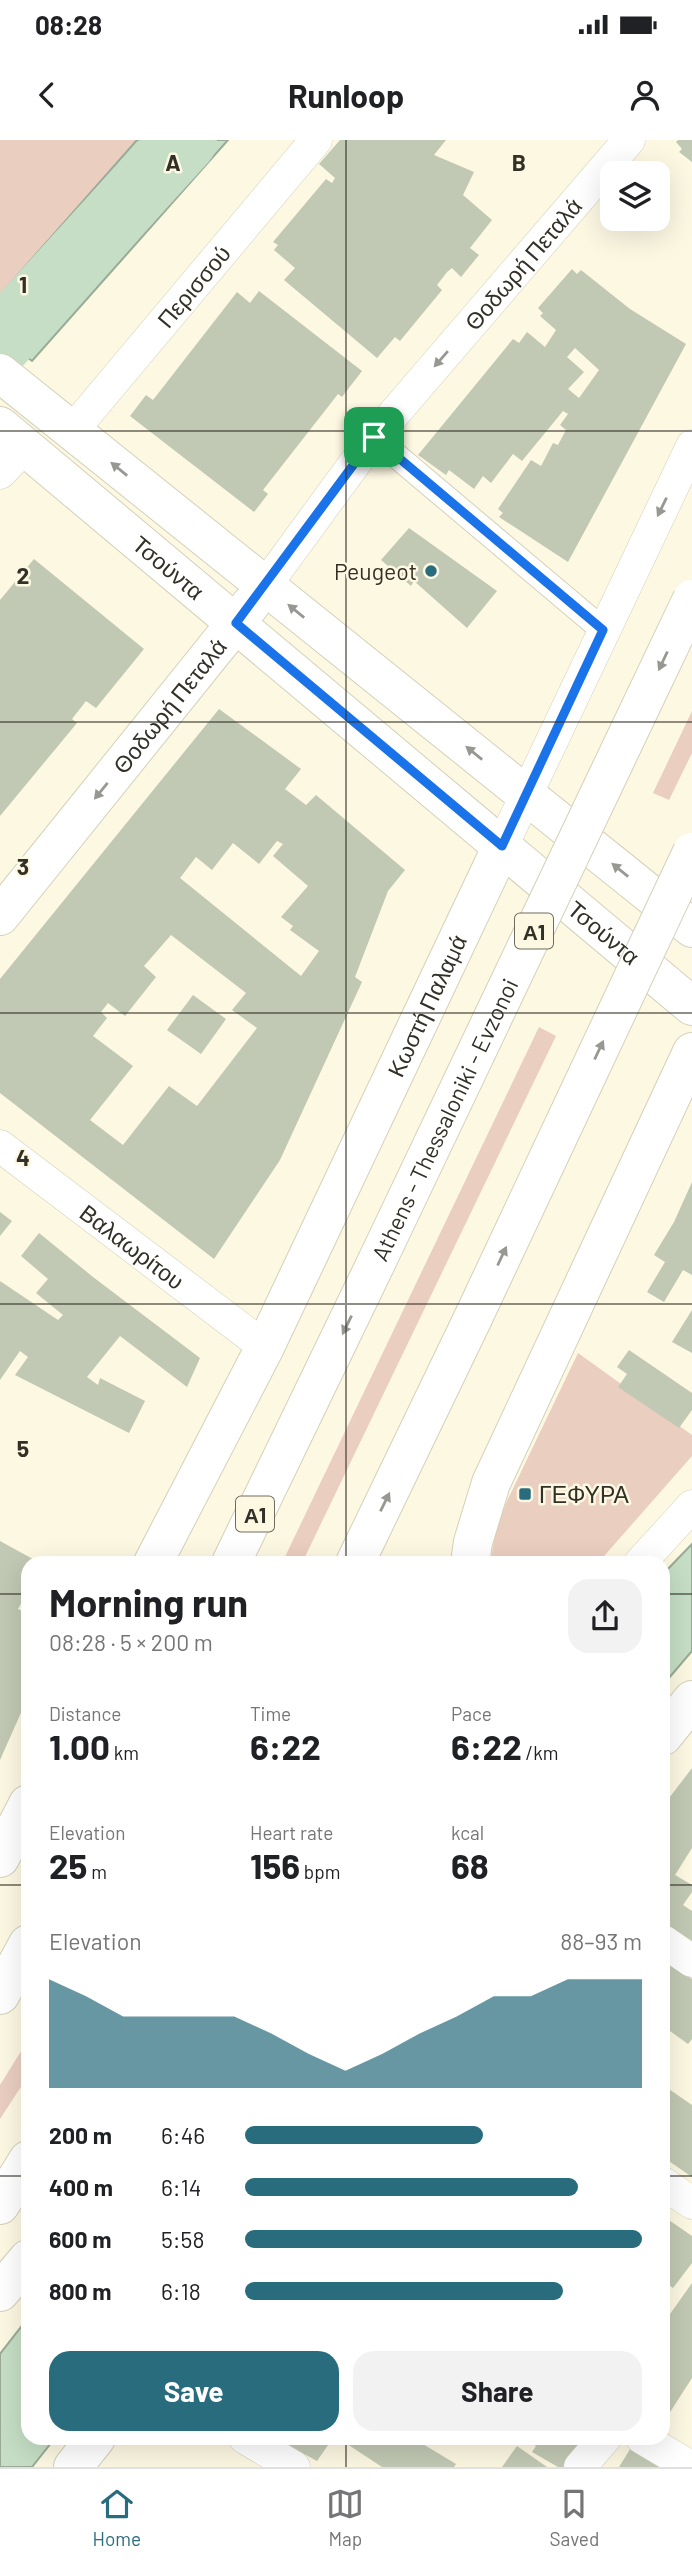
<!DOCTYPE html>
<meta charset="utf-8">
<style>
:root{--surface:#fff;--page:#f2f2f2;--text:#202124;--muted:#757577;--line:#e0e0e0;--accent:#286c7d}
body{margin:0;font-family:Barlow,sans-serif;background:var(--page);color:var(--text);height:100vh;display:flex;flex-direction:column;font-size:26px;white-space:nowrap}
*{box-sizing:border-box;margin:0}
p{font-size:23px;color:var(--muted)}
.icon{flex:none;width:38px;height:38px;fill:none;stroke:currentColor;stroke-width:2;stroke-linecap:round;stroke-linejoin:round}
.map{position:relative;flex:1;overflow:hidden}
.sheet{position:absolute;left:21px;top:1416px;width:649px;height:889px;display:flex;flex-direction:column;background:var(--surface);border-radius:21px;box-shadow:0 7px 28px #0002}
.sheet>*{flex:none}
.buttons{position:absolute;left:600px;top:21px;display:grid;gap:14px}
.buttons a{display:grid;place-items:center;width:70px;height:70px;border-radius:14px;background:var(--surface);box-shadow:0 7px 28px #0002;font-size:35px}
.pin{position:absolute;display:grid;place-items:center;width:60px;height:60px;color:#fff;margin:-30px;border-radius:14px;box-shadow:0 4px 10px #0006}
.round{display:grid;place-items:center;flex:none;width:74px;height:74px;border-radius:21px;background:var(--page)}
.overview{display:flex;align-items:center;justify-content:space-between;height:119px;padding:0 28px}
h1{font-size:38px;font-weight:700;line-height:52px}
.figures{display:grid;grid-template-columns:repeat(3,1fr);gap:10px;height:119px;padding:7px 28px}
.figures div{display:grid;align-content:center}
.figures b{font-size:35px;font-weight:700}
.figures small{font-size:19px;font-weight:400}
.figures p{font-size:19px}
.chart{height:196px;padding:14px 28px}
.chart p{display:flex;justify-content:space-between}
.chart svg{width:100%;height:126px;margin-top:7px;fill:var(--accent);opacity:.7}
.primary-button{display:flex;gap:14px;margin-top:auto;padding:14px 28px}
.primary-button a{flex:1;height:80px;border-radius:21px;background:var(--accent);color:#fff;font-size:28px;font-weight:700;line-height:80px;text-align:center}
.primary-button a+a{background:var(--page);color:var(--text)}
ul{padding:0 28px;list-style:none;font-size:23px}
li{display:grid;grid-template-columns:112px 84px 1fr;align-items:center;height:52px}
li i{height:18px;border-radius:9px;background:var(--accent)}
.status{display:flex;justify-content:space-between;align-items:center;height:49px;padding:0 35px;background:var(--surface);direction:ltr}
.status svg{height:19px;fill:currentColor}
header{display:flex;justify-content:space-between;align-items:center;height:91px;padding:0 28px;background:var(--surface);font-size:32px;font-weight:700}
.tab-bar{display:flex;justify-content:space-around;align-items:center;height:98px;border-top:2px solid var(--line);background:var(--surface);font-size:19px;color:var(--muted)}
.tab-bar a{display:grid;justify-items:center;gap:4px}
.tab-bar .active{color:var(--accent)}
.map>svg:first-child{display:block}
.green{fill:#eacec0}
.water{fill:#c5dec5;stroke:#99aa96;stroke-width:2}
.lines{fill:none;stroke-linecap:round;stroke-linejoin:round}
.river{stroke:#c5dec5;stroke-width:66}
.building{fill:#c1c8b3;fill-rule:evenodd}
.pedestrian-casing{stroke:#d4d0ba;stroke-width:26}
.minor-casing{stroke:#d4d0ba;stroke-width:33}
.tertiary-casing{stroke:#d4d0ba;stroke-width:40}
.motorway-casing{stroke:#d4d0ba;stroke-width:40}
.pedestrian{stroke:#fff;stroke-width:24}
.minor{stroke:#fff;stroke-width:32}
.tertiary{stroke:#fff;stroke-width:38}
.motorway{stroke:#fff;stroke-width:38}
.motorway-bridge-casing{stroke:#d4d0ba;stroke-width:40;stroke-linecap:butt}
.motorway-bridge{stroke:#fff;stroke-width:38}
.oneway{fill:#989893}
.route-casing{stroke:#fff;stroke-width:14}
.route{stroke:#1a73e8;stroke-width:9}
.grid{fill:none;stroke:#323027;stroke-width:2;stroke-opacity:0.55}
.poi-dot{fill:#286c7d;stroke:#fdf8e2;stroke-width:2.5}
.labels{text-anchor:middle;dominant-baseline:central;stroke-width:5;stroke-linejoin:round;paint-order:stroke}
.shield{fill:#fdf8e2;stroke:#6f6c5f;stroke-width:2}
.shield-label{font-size:21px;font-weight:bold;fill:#323027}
.street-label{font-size:23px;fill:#323027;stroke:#fdf8e2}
.poi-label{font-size:23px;fill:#323027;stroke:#fdf8e2;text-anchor:end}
.grid-label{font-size:23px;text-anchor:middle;font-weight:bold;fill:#323027;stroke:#fdf8e2;stroke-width:5;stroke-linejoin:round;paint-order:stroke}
</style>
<div class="status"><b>08:28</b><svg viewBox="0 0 49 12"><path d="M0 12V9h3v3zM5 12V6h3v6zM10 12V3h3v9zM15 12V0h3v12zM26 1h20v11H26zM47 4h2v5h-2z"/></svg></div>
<header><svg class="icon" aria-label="back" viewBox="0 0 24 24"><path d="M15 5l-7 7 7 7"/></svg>Runloop<svg class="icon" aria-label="person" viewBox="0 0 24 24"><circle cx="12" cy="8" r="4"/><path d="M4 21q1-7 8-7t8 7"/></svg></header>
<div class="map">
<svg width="692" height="2327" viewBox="0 0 692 2327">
<rect width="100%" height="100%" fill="#fdf8e2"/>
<!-- green -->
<path class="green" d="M0,0H137L0,155Z
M692,571V613L669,660L653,653Z
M539,887L556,896L302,1423H282Z
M578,1213L692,1295V1316L598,1423H490L497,1385L507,1361Z
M28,1900V1936L0,1979V1945Z"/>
<!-- water -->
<path class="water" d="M137,0H228L32,221L0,197V155Z
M692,1404V1511L663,1545V1434Z
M28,2178V2298H55L32,2327H0V2214Z"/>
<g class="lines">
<!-- river -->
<path class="river" d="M0,202L184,0"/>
</g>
<!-- building -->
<path class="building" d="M340,0H446L434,15L474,32L463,55L492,80L470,108L479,115L461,137L452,128L447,132L437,145L442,150L400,201L395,197L377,218L284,140L295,128L274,110L278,105L273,102L326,39L332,43L335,38L319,24Z
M678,0H692V22L679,12L682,9L676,2Z
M572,129L577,134L581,130L630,169L686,204L568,422L499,377L503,373L498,369L531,320L541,326L553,303L558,305L566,290L560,285L568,274L563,271L522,321L513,314L491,343L483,336L474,349L449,330L446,335L418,315L513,199L519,203L527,192L545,207L556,190L540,176L543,173L538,168ZM575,208L599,230L579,258L568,249L584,232L567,217Z
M259,151L362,231L342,257L338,254L263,350L268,354L254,372L130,276L146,255L153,260L237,152L250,163Z
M409,388L497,451L467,488L414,441L411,446L381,420Z
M34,419L144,509L96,568L86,561L72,579L77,583L0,676V460Z
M219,569L301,629L285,649L306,665L316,655L405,730L388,751L355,837L362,842L280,1020L214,1119L0,953V839ZM277,701L283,704L273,716L308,746L281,777L293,786L290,790L319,811L301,836L180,738L196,717L212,730L233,703L259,724ZM171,795L246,853L232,870L257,888L197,966L169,946L123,1005L90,980L133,926L93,896L107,878L101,872L108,863L125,876L156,837L144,826Z
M193,855L226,879L201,914L167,890Z
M692,1042V1135L683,1130L664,1162L647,1152L665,1122L654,1115L674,1082Z
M0,1072L12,1081L0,1096Z
M39,1093L93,1137L200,1218L187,1247L120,1196L87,1237L98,1245L100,1238L145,1261L129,1293L15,1235L28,1217L20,1211L0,1240V1141L58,1180L63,1175L36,1153L48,1139L21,1116Z
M692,1170V1213L672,1202Z
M629,1210L692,1253V1270L679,1288L618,1247L627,1234L617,1227Z
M0,1401L40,1423H28V1451L18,1469L28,1474V1557L0,1620Z
M692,1628V1708L675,1735L692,1745V1752L683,1765L692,1771V1801L663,1783V1666Z
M663,1819L692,1839V1899L688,1904L663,1886Z
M663,1945L692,1965V2037L663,2017Z
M663,2076L692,2096V2123L673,2148L663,2141Z
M692,2143V2238L663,2283V2184Z
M275,2298H333L317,2321Z
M338,2298H413L456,2324L454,2327H382Z
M521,2298H583L564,2327H558L532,2312L536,2306Z
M517,2306L547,2327H502Z
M632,2306L666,2327H619Z"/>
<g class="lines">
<defs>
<path id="pedestrian" d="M374,297L603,490"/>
<g id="minor">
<path id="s1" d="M72,291L316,0"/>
<path d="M0,333L25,307"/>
<path id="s2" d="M265,446L374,297L629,0"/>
<path d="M502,706L692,306"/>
<path id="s3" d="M0,1006L265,1207"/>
<path d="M640,1423L692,1366"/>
<path d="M663,1801L692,1821"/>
<path d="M663,2043L692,2063"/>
<path d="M245,2298L294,2327"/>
<path d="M642,2298L691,2327"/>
<path d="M580,2327L605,2298"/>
</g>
<g id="tertiary">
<path d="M0,233L692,788"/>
<path id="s4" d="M0,286L692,866"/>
<path id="s5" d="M0,776L251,464"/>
<path id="s6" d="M153,1423L265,1207L502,706"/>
<path d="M470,1423L473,1402L491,1343L692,912"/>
<path d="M663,1596L692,1560"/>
<path d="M0,1718L28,1664"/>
<path d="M73,2327L96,2298"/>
</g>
<path id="motorway" d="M231,1423L376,1123
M355,1423L473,1178
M0,1855L28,1804
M0,2065L28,2020
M0,2152L28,2119"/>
</defs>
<!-- pedestrian casing -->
<use href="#pedestrian" class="pedestrian-casing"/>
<!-- minor casing -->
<use href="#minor" class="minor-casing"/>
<!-- tertiary casing -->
<use href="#tertiary" class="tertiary-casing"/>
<!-- motorway casing -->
<use href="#motorway" class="motorway-casing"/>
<!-- pedestrian -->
<use href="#pedestrian" class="pedestrian"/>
<!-- minor -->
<use href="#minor" class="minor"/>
<!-- tertiary -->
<use href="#tertiary" class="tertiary"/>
<!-- motorway -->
<use href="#motorway" class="motorway"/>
<defs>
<g id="motorway-bridge">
<path id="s7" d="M376,1123L692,459"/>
<path d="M473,1178L692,712"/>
</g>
</defs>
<!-- motorway-bridge casing -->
<use href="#motorway-bridge" class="motorway-bridge-casing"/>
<!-- motorway-bridge -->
<use href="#motorway-bridge" class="motorway-bridge"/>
</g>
<!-- one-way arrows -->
<defs><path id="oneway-solid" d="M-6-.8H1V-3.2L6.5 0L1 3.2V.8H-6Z" transform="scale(1.75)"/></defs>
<g class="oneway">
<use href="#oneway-solid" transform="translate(441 219) rotate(131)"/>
<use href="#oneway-solid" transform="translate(119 329) rotate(-141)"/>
<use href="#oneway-solid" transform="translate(662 367) rotate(116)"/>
<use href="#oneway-solid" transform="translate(296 471) rotate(-141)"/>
<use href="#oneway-solid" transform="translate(663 521) rotate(115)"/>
<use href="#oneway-solid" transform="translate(474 613) rotate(-141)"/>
<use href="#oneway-solid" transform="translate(101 651) rotate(129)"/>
<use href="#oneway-solid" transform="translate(620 730) rotate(-141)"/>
<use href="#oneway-solid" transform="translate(599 910) rotate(-65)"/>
<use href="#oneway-solid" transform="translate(502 1116) rotate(-65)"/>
<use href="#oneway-solid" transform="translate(347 1185) rotate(116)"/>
<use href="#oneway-solid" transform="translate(385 1362) rotate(-64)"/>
</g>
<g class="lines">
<defs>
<path id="route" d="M374,297L603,490L502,706L236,483Z"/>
</defs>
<!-- route casing -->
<use href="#route" class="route-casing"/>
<!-- route -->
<use href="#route" class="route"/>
</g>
<!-- grid -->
<path class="grid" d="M346,0V1423M0,291H692M0,582H692M0,873H692M0,1164H692M0,1454H28M663,1454H692M0,1745H28M663,1745H692M0,2036H28M663,2036H692M346,2298V2327"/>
<!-- markers -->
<g class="poi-dot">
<circle cx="431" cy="431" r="7"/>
<rect x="518" y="1347" width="14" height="14" rx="3.5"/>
</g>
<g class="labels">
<!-- shield labels -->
<g class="shield">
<rect x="515" y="773.5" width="38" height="35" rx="5"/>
<rect x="236" y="1356.5" width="38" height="35" rx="5"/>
</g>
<g class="shield-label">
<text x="534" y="791">Α1</text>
<text x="255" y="1374">Α1</text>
</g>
<!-- street labels -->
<g class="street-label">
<text stroke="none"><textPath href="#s2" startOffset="413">Θοδωρή Πεταλά</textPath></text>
<text stroke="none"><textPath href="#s1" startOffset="189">Περισσού</textPath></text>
<text stroke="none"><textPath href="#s4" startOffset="220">Τσούντα</textPath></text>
<text stroke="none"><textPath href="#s5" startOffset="270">Θοδωρή Πεταλά</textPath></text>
<text stroke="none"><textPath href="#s4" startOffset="788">Τσούντα</textPath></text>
<text stroke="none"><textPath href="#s6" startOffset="621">Κωστή Παλαμά</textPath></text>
<text stroke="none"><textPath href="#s7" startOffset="159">Athens - Thessaloniki - Evzonoi</textPath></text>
<text stroke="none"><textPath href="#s3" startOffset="166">Βαλαωρίτου</textPath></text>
</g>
<!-- poi labels -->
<g class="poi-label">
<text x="417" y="431">Peugeot</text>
<text x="539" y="1354" text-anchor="start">ΓΕΦΥΡΑ</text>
</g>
</g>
<g class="grid-label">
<text x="173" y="31">A</text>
<text x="519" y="31">B</text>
<text x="23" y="153">1</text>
<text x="23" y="444">2</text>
<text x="23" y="735">3</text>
<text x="23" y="1026">4</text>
<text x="23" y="1317">5</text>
</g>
</svg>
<div class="buttons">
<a><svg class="icon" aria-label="layers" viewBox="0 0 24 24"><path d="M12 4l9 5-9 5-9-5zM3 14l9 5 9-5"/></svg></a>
</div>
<div class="pin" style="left:374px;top:297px;background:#1e9e55"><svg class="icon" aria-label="arrive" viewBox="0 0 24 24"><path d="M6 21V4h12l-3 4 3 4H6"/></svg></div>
<section class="sheet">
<div class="overview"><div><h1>Morning run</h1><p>08:28 · 5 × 200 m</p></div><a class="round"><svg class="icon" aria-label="share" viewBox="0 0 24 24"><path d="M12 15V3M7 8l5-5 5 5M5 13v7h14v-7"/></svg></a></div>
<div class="figures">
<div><p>Distance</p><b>1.00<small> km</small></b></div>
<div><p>Time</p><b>6:22</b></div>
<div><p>Pace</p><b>6:22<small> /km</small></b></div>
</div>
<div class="figures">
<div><p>Elevation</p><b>25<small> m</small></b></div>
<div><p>Heart rate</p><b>156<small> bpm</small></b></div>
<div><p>kcal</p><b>68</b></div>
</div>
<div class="chart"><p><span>Elevation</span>88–93 m</p>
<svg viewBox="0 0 160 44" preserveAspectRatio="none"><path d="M0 44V6L10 12L20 19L30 19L40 19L50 19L60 25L70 32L80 38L90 32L100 25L110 19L120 12L130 12L140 6L150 6L160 6V44z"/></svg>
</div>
<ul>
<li><b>200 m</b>6:46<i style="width:60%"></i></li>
<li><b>400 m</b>6:14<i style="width:84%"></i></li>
<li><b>600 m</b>5:58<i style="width:100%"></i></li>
<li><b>800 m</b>6:18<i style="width:80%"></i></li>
</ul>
<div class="primary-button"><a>Save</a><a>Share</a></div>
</section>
</div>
<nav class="tab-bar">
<a class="active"><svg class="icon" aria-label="home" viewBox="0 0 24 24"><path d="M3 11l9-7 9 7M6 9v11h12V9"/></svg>Home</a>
<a><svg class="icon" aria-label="map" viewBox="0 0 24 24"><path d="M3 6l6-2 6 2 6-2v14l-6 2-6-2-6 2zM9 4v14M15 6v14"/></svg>Map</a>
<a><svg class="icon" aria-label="saved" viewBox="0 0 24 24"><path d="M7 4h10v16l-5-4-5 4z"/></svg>Saved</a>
</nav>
